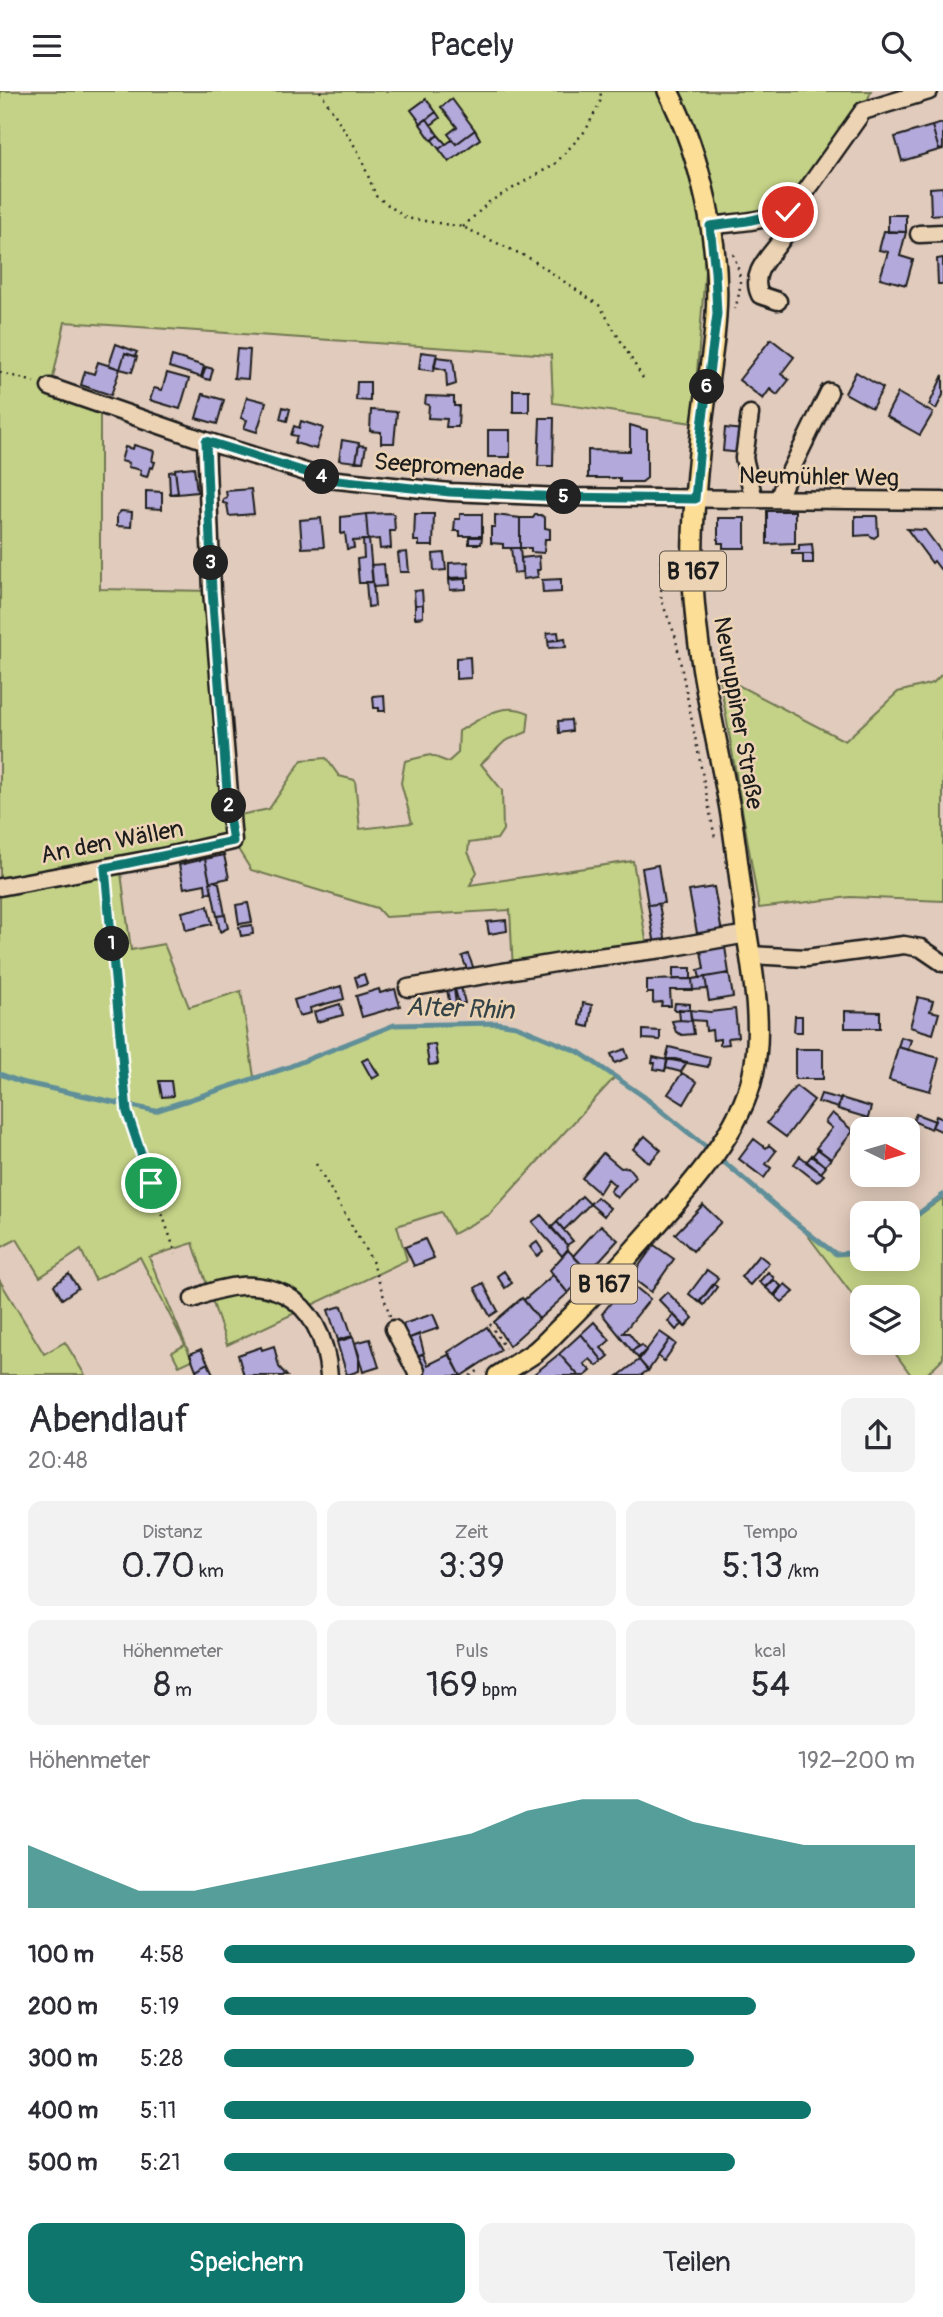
<!DOCTYPE html>
<html lang="de">
<meta charset="utf-8">
<style>
:root{--surface:#fff;--page:#f2f2f3;--text:#2b2b33;--muted:#7c7c81;--accent:#0f766e}
body{margin:0;font-family:Pangolin,sans-serif;background:var(--page);color:var(--text);height:100vh;display:flex;flex-direction:column;font-size:26px;white-space:nowrap}
*{box-sizing:border-box;margin:0}
p{font-size:23px;color:var(--muted)}
.icon{flex:none;width:38px;height:38px;fill:none;stroke:currentColor;stroke-width:2;stroke-linecap:round;stroke-linejoin:round}
.map{position:relative;height:1284px;overflow:hidden}
.drawer{display:flex;flex-direction:column;background:var(--surface);flex:1}
.drawer>*{flex:none}
.needle{width:46px;rotate:95deg}
.controls{position:absolute;left:850px;top:1026px;display:grid;gap:14px}
.controls a{display:grid;place-items:center;width:70px;height:70px;border-radius:14px;background:var(--surface);box-shadow:0 4px 18px #0003;font-size:35px}
.pin{position:absolute;display:grid;place-items:center;width:60px;height:60px;color:#fff;margin:-30px;border:4px solid #fff;border-radius:50%;box-shadow:0 2px 7px #0007}
.km{position:absolute;width:35px;height:35px;margin:-18px;border-radius:50%;background:#222;color:#fff;font-size:19px;line-height:35px;text-align:center}
.round{display:grid;place-items:center;flex:none;width:74px;height:74px;border-radius:14px;background:var(--page)}
.head{display:flex;align-items:center;justify-content:space-between;height:119px;padding:0 28px}
h1{font-size:38px;font-weight:600;line-height:52px}
.figures{display:grid;grid-template-columns:repeat(3,1fr);gap:10px;height:119px;padding:7px 28px}
.figures div{display:grid;align-content:center;border-radius:14px;background:var(--page);text-align:center}
.figures b{font-size:35px;font-weight:600}
.figures small{font-size:19px;font-weight:400}
.figures p{font-size:19px}
.chart{height:196px;padding:14px 28px}
.chart p{display:flex;justify-content:space-between}
.chart svg{width:100%;height:126px;margin-top:7px;fill:var(--accent);opacity:.7}
.button{display:flex;gap:14px;margin-top:auto;padding:14px 28px}
.button a{flex:1;height:80px;border-radius:14px;background:var(--accent);color:#fff;font-size:28px;font-weight:600;line-height:80px;text-align:center}
.button a+a{background:var(--page);color:var(--text)}
ul{padding:0 28px;list-style:none;font-size:23px}
li{display:grid;grid-template-columns:112px 84px 1fr;align-items:center;height:52px}
li i{height:18px;border-radius:9px;background:var(--accent)}
header{display:flex;justify-content:space-between;align-items:center;height:91px;padding:0 28px;background:var(--surface);font-size:32px;font-weight:600}
.map>svg:first-child{display:block}
.green{fill:#c3d286;stroke:#707751;stroke-width:2}
.lines{fill:none;stroke-linecap:round;stroke-linejoin:round}
.stream{stroke:#608f99;stroke-width:5}
.building{fill:#b3a9da;stroke:#1c1c1c;stroke-width:2}
.minor-casing{stroke:#1c1c1c;stroke-width:21}
.major-casing{stroke:#1c1c1c;stroke-width:24}
.path{stroke:#1c1c1c;stroke-width:2.5;stroke-dasharray:2 5;stroke-linecap:butt}
.minor{stroke:#ecd3b4;stroke-width:16}
.major{stroke:#fcde96;stroke-width:19}
.route-casing{stroke:#fff;stroke-width:14}
.route{stroke:#0f766e;stroke-width:9}
.labels{text-anchor:middle;dominant-baseline:central;stroke-width:5;stroke-linejoin:round;paint-order:stroke}
.shield{fill:#ecd3b4;stroke:#5a534a;stroke-width:2}
.shield-label{font-size:23px;font-weight:bold;fill:#1c1c1c}
.street-label{font-size:24px;fill:#1c1c1c;stroke:#ecd3b4}
.water-label{font-size:26px;font-style:italic;fill:#334246;stroke:#ecd3b4}
</style>
<header><svg class="icon" aria-label="menu" viewBox="0 0 24 24"><path d="M4 6h16M4 12h16M4 18h16"/></svg>Pacely<svg class="icon" aria-label="search" viewBox="0 0 24 24"><circle cx="10" cy="10" r="6"/><path d="M15 15l6 6"/></svg></header>
<div class="map">
<svg width="943" height="1285" viewBox="0 0 943 1285">
<rect width="100%" height="100%" fill="#e1cbbc"/>
<filter id="ink" filterUnits="userSpaceOnUse"><feTurbulence type="fractalNoise" baseFrequency=".0143" numOctaves="2"/><feDisplacementMap in="SourceGraphic" scale="14" xChannelSelector="R" yChannelSelector="G"/><feConvolveMatrix kernelMatrix="1 2 1 2 8 2 1 2 1" color-interpolation-filters="sRGB"/></filter>
<g filter="url(#ink)">
<!-- green -->
<path class="green" d="M0,0H871L865,16L794,111L773,123L702,125L705,180L693,332L553,312L551,264L65,231L51,296L100,313V498L212,500L230,726L269,718L302,669L326,667L339,685L355,689L360,738L412,732L401,692L405,670L430,664L448,671L458,662L459,640C484,626 501,610 529,622L527,641L505,650L481,673L502,699L503,739L497,748L469,752L468,761L477,781L470,794L633,770L648,861L513,880L510,819L385,826L377,817L251,779L233,750L120,774L131,859L164,853L189,916L241,900L254,986L286,977L394,934L497,932L516,935L579,961L616,985L489,1124L453,1143L441,1121L397,1135L407,1169L227,1254L193,1152L149,1166L192,1269L179,1275L172,1261L185,1254L140,1166L95,1189L81,1159L40,1186L17,1148L0,1157Z
M943,582V810L850,806L759,817L719,584L845,650L898,601L933,592Z
M943,1107V1267L926,1284H911L887,1251H908V1206H863V1218L806,1142L836,1163L863,1161V1167H908V1132Z
M0,1190L44,1263L65,1251L85,1284H0Z"/>
<g class="lines">
<!-- stream -->
<path class="stream" d="M0,983L21,991L155,1020L286,977L394,934L497,932L516,935L579,961L643,1005L711,1060
M719,1067C758,1099 795,1134 836,1163L863,1161
M908,1131L943,1104"/>
</g>
<!-- building -->
<path class="building" d="M426,8L436,21L421,32L411,19Z
M452,8L475,39L456,53L448,43L457,36L441,16Z
M436,21L440,27L431,34L427,28Z
M427,28L438,44L431,49L420,33Z
M943,32V58L939,59L932,35Z
M932,35L939,59L902,70L895,46Z
M475,39L480,48L449,71L439,58L452,49L456,53Z
M438,44L446,53L439,58L432,49Z
M943,96V123L931,124L930,97Z
M888,124H906V141H888Z
M884,140L906,141L900,165L913,169L906,194L880,187L888,161L879,159Z
M943,167V193H938L937,168Z
M771,248L794,266L781,283L789,289L777,304L770,298L763,308L739,289Z
M116,253L137,261L135,265L125,262L120,278L109,274Z
M237,258L250,259L248,288L234,287Z
M421,261L437,263L434,280L419,278Z
M125,262L137,266L132,281L120,278Z
M172,265L204,275L201,286L169,276Z
M436,266L453,268L456,293L447,296L446,279L434,276Z
M98,271L120,278L111,304L81,294L85,280L94,283Z
M206,276L213,278L210,289L202,287Z
M856,281L883,297L872,317L845,302Z
M167,282L189,288L180,318L150,309L154,297L162,299Z
M943,284V304L936,318L929,314Z
M357,291H370V310L356,309Z
M513,299H529V321H513Z
M898,302L933,322L920,344L886,325Z
M203,303L224,309L217,333L196,327Z
M426,305L454,306V315H459L458,336H446L447,328L428,327L429,314L425,313Z
M247,306L266,311L257,341L244,337L247,329L241,327Z
M283,316L290,318L287,330L280,328Z
M371,319L397,321L394,352H381V341L370,340Z
M540,327H554L553,375H538Z
M301,330L323,337L316,358L295,352L297,345L291,344L294,335L299,337Z
M630,334L647,339V387L642,391H620V387H588V359L630,360Z
M725,337L743,339L741,362L723,360Z
M488,339H510V366H488Z
M342,349L359,352L356,371L339,369Z
M134,354L154,360L152,370L155,371L153,377L150,376L147,386L140,384L141,379L128,376L129,372L121,370L125,356L133,358Z
M359,354L366,355L363,371L356,370Z
M194,376L197,401L178,403L175,378Z
M175,380L178,402L170,403L169,381Z
M251,398L254,423L229,425L227,413L223,412V408L227,406L226,400Z
M146,400L162,401V418L146,417Z
M121,420L132,421L131,436L117,435V424Z
M767,420H795V452L767,453Z
M391,422L394,424L395,440H390L391,457L380,458L379,448L368,449L366,423Z
M366,423L368,449L353,450L354,457L347,458L345,442L341,443V426Z
M415,423H434L433,455H419V450H414Z
M460,423H482V445H460V440H454L455,428H460Z
M495,424L520,427V457H503V453L491,452V436H495Z
M535,424H541L545,427V437L550,438V448H545L544,462L531,461V457H520V427H533Z
M855,425H877L878,444L874,447L869,444L855,445Z
M321,427L324,456L302,457L300,429Z
M718,427H745V457H723V452H718Z
M907,438L925,439L943,463V476L940,478L934,470L932,472Z
M469,446H482L481,453H469Z
M363,449H369L373,491L359,492L357,468L364,467Z
M812,453L813,463H792V459H799V454Z
M511,457H520L522,481L514,482Z
M407,461L409,481H400L398,462Z
M444,462L446,479L434,480L433,463Z
M803,463H813V472H803Z
M539,465L540,479H537L538,486L523,488L521,467Z
M468,471L469,486L449,487V472Z
M384,473L386,495L373,496L371,474Z
M466,488V498L450,499L449,489Z
M561,488V501L543,502L542,489Z
M366,491H373L375,515L368,516Z
M422,499L423,513L415,514L414,500Z
M423,513V526L415,527V514Z
M558,541L559,549L548,550L547,542Z
M565,547L566,556L549,557L548,550Z
M470,566L471,587L456,588V567Z
M384,604L385,620H379V617H374L373,605Z
M571,629L572,640L559,642L558,630Z
M224,764L229,787L210,791L205,768Z
M205,768L212,801L206,802L205,793L184,797L179,774Z
M658,774L664,812L648,814L642,777Z
M214,790L219,792L225,824L217,825L210,791Z
M714,796L722,842L698,847L689,800Z
M248,812L252,831L239,833L236,814Z
M659,813L666,852L655,854L648,814Z
M208,815L212,833L186,839L182,821Z
M225,824L228,837L220,841L217,825Z
M506,829L507,840L489,843L487,831Z
M252,834L253,843L241,845L239,836Z
M725,856L729,882L700,887L698,879L704,878L701,860Z
M468,863L474,878L468,881L462,865Z
M673,877H691V888H673Z
M729,882L733,906L709,910L705,886Z
M364,883L367,893L358,896L355,886Z
M705,886L707,898L693,899L692,888Z
M692,888L693,899H670L671,915H661L662,911L653,912V902H647V889Z
M341,895L344,908L310,917L311,922L299,925L294,909Z
M461,896L465,912L459,913L455,898Z
M379,898L380,902L395,898L400,915L362,926L356,905Z
M454,898L456,913L450,914L447,899Z
M918,906L933,910L930,920L939,922L933,943L910,936Z
M583,912L592,914L589,936L580,934Z
M675,912L690,913V919H674Z
M340,913L343,924L317,931L314,921Z
M679,918L690,919L692,930L680,929Z
M735,918L738,946L728,947L729,953L720,954V948L713,949L712,939L706,940L705,930L691,929L690,919L710,921Z
M845,920L880,921V937H845Z
M795,925H802V941H794Z
M680,929L692,930L694,943L682,944L676,941L672,930Z
M643,939L660,940V949L643,948Z
M901,946L911,949L908,959L898,956Z
M435,953L438,973L429,974L426,954Z
M669,956L710,966L708,976L666,968Z
M898,956L939,967L930,1000L889,989Z
M625,958L628,967L615,972L611,963Z
M795,958H823V988H795Z
M653,966L667,969L665,980L654,978L655,972H652Z
M368,967L379,984L372,988L362,970Z
M668,968H675L687,971L681,981L666,977Z
M682,982L697,991L684,1013L668,1003Z
M159,990H171L173,1005L162,1006Z
M796,995L814,1009L786,1046L767,1032Z
M821,1003L840,1008L838,1017L818,1011Z
M841,1007L871,1016L868,1027L838,1018Z
M832,1022L853,1040L831,1068L816,1057L832,1037L825,1031Z
M916,1023L935,1030L931,1038L913,1030Z
M936,1025L943,1028V1041L932,1036Z
M645,1045L661,1059L649,1072L633,1058Z
M754,1048L766,1057L769,1054L776,1060L766,1073L771,1077L764,1087L739,1068Z
M818,1058L831,1068L825,1075L812,1065Z
M603,1062L621,1077L628,1076L636,1086L617,1107L610,1100L615,1094L608,1088L599,1102L582,1087Z
M812,1064L826,1076L821,1082L806,1071Z
M800,1065L824,1084L817,1091L794,1073Z
M582,1105L590,1113L564,1139L557,1131Z
M597,1106L610,1117L604,1125L590,1113Z
M703,1114L721,1131L693,1160L675,1143Z
M541,1124L567,1154L568,1158L562,1165L532,1131Z
M557,1131L573,1150L567,1154L551,1137Z
M601,1134L618,1149L589,1181L573,1165Z
M425,1148L434,1167L414,1175L405,1156Z
M537,1151L543,1160L537,1165L530,1156Z
M654,1154L674,1168L651,1201L631,1186Z
M568,1159L589,1181L568,1202L550,1179Z
M759,1164L769,1172L750,1194L741,1186Z
M707,1179L718,1187L699,1211L689,1203Z
M504,1180L512,1192L505,1197L497,1185Z
M768,1181L774,1187L765,1196L759,1191Z
M69,1183L78,1197L62,1208L54,1194Z
M553,1184L568,1202L539,1228L524,1209Z
M774,1189L781,1195L774,1204L766,1197Z
M628,1190L650,1208L623,1242H629L639,1255L632,1260L602,1223Z
M483,1192L498,1220L490,1225L475,1197Z
M714,1193L717,1196L704,1214L700,1211Z
M785,1193L794,1201L782,1211L775,1205Z
M667,1201L693,1227L685,1236L659,1209Z
M522,1207L539,1228L509,1255L494,1231Z
M342,1215L352,1245L338,1249L328,1219Z
M433,1223L439,1237L407,1248L403,1233Z
M674,1224L683,1233L676,1239L668,1230Z
M594,1231L610,1249L601,1257L609,1265L603,1270L581,1243Z
M487,1236L501,1259L461,1285L448,1261Z
M660,1241L670,1248L648,1280L639,1269Z
M419,1243L424,1262L414,1266L407,1248Z
M581,1243L603,1270L597,1275L590,1268L584,1273L591,1280L585,1285H579L559,1263Z
M353,1246L359,1264V1280L347,1284L337,1251Z
M370,1248L379,1276L363,1281L355,1252Z
M670,1248L676,1253L664,1270L658,1265Z
M642,1254L646,1259L638,1267L632,1260Z
M274,1255L279,1276L287,1285H244L238,1264L261,1256L262,1259Z
M201,1258L208,1272L196,1279L190,1263Z
M423,1263L428,1274L450,1263L461,1285H423L414,1266Z
M559,1263L579,1285H536L534,1283Z
M639,1269L648,1279L640,1285H618Z
M208,1272L214,1285H198L196,1279Z"/>
<g class="lines">
<defs>
<path id="minor" d="M710,135C738,131 774,131 797,113L863,20L929,0
M919,143L943,142
M778,210L760,204C744,170 798,152 788,121
M50,296L206,350L328,388L450,401L562,406L943,410
M750,323L744,367L754,408
M778,408L785,391L829,301
M0,796L167,765L233,750L212,500L206,350
M751,864L806,867L904,854L921,857L943,872
M408,897L573,869L663,858L747,843
M193,1208C264,1175 323,1204 329,1285
M394,1238L416,1280"/>
<path id="major" d="M498,1285C510,1277 522,1270 534,1262C543,1255 551,1246 559,1238C583,1215 605,1191 627,1167C671,1116 739,1050 753,983C763,939 754,888 747,844C741,802 737,760 730,718C716,643 696,567 693,490C691,438 696,386 702,335C706,298 714,261 716,224C721,153 700,63 668,0"/>
</defs>
<!-- minor casing -->
<use href="#minor" class="minor-casing"/>
<!-- major casing -->
<use href="#major" class="major-casing"/>
<!-- path -->
<path class="path" d="M320,0L359,62L376,105L406,127L463,136L531,168L600,215L644,289
M463,136L489,111L555,73L586,39L600,11L601,0
M733,163C742,185 742,195 735,218
M0,281L34,291
M675,462H662L661,509L675,544L715,747
M106,794L127,1021L176,1163
M316,1073L373,1172L390,1225
M490,1233L505,1257
M470,1285L481,1278"/>
<!-- minor -->
<use href="#minor" class="minor"/>
<!-- major -->
<use href="#major" class="major"/>
</g>
</g>
<g class="lines" filter="url(#ink)">
<defs>
<path id="route" d="M151,1092L127,1021L105,777L233,750L229,726L212,500L206,350L328,388L450,401L562,406L695,408L702,335L717,223L715,181L710,135L747,130L788,121"/>
</defs>
<!-- route casing -->
<use href="#route" class="route-casing"/>
<!-- route -->
<use href="#route" class="route"/>
</g>
<g class="labels">
<!-- shield labels -->
<g class="shield">
<rect x="660" y="460.5" width="66" height="39" rx="5"/>
<rect x="571" y="1173.5" width="66" height="39" rx="5"/>
</g>
<g class="shield-label">
<text x="693" y="480">B 167</text>
<text x="604" y="1193">B 167</text>
</g>
<!-- street labels -->
<g class="street-label">
<text transform="translate(449 376) rotate(4)">Seepromenade</text>
<text transform="translate(819 386) rotate(1)">Neumühler Weg</text>
<text transform="translate(738 622) rotate(80)">Neuruppiner Straße</text>
<text transform="translate(112 751) rotate(-11)">An den Wällen</text>
</g>
<!-- water labels -->
<g class="water-label">
<text transform="translate(460 918) rotate(2)">Alter Rhin</text>
</g>
</g>
</svg>
<div class="controls">
<a><svg class="needle" viewBox="-14 -14 28 28"><path d="M0-13l5 13h-10z" fill="#e53935"/><path d="M0 13l5-13h-10z" fill="#7c7c81"/></svg></a>
<a><svg class="icon" aria-label="locate" viewBox="0 0 24 24"><circle cx="12" cy="12" r="6"/><path d="M12 2v4M12 18v4M2 12h4M18 12h4"/></svg></a>
<a><svg class="icon" aria-label="layers" viewBox="0 0 24 24"><path d="M12 4l9 5-9 5-9-5zM3 14l9 5 9-5"/></svg></a>
</div>
<div class="pin" style="left:151px;top:1092px;background:#1e9e55"><svg class="icon" aria-label="arrive" viewBox="0 0 24 24"><path d="M6 21V4h12l-3 4 3 4H6"/></svg></div>
<div class="pin" style="left:788px;top:121px;background:#d93025"><svg class="icon" aria-label="check" viewBox="0 0 24 24"><path d="M5 12l5 5 9-10"/></svg></div>
<b class="km" style="left:112px;top:853px">1</b>
<b class="km" style="left:229px;top:715px">2</b>
<b class="km" style="left:211px;top:472px">3</b>
<b class="km" style="left:322px;top:386px">4</b>
<b class="km" style="left:564px;top:406px">5</b>
<b class="km" style="left:707px;top:296px">6</b>
</div>
<section class="drawer">
<div class="head"><div><h1>Abendlauf</h1><p>20:48</p></div><a class="round"><svg class="icon" aria-label="share" viewBox="0 0 24 24"><path d="M12 15V3M7 8l5-5 5 5M5 13v7h14v-7"/></svg></a></div>
<div class="figures">
<div><p>Distanz</p><b>0.70<small> km</small></b></div>
<div><p>Zeit</p><b>3:39</b></div>
<div><p>Tempo</p><b>5:13<small> /km</small></b></div>
</div>
<div class="figures">
<div><p>Höhenmeter</p><b>8<small> m</small></b></div>
<div><p>Puls</p><b>169<small> bpm</small></b></div>
<div><p>kcal</p><b>54</b></div>
</div>
<div class="chart"><p><span>Höhenmeter</span>192–200 m</p>
<svg viewBox="0 0 160 44" preserveAspectRatio="none"><path d="M0 44V22L10 30L20 38L30 38L40 34L50 30L60 26L70 22L80 18L90 10L100 6L110 6L120 14L130 18L140 22L150 22L160 22V44z"/></svg>
</div>
<ul>
<li><b>100 m</b>4:58<i style="width:100%"></i></li>
<li><b>200 m</b>5:19<i style="width:77%"></i></li>
<li><b>300 m</b>5:28<i style="width:68%"></i></li>
<li><b>400 m</b>5:11<i style="width:85%"></i></li>
<li><b>500 m</b>5:21<i style="width:74%"></i></li>
</ul>
<div class="button"><a>Speichern</a><a>Teilen</a></div>
</section>
